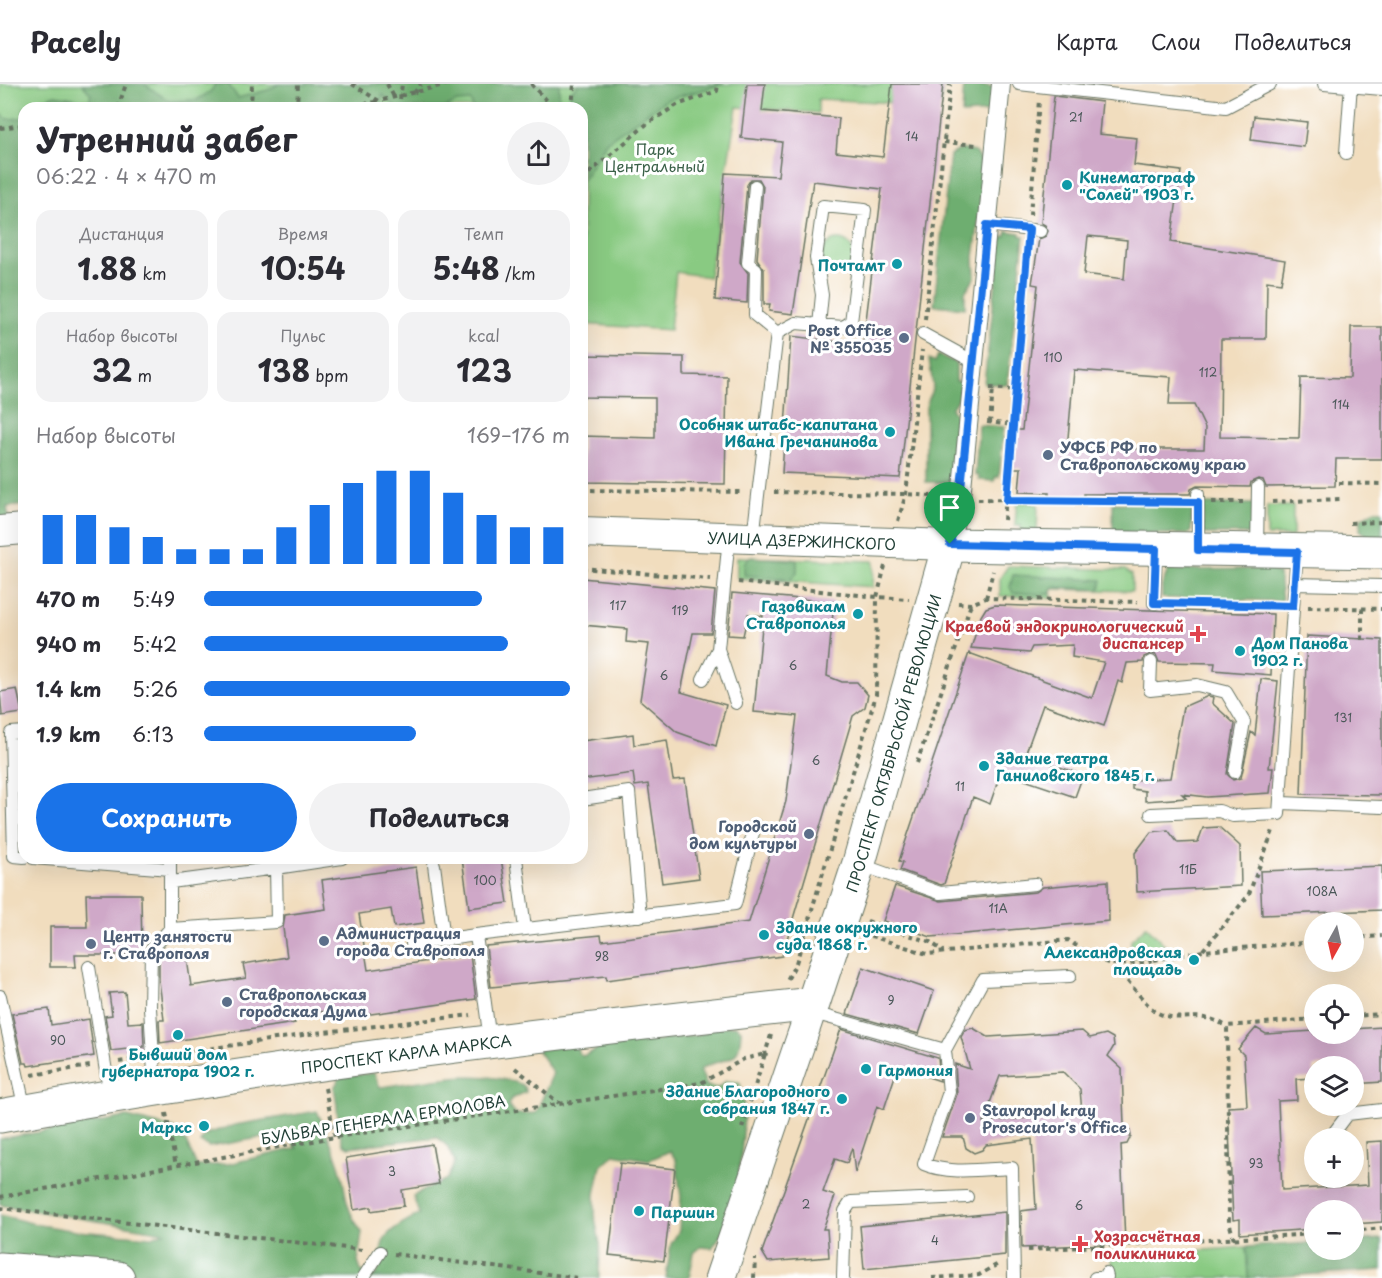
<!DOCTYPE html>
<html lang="ru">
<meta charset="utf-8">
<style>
:root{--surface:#fff;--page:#f2f2f3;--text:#2b2b33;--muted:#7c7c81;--line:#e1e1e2;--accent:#1a73e8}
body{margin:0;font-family:"Playpen Sans",sans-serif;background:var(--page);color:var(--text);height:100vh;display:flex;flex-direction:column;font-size:22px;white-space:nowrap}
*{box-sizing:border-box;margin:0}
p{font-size:20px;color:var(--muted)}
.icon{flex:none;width:33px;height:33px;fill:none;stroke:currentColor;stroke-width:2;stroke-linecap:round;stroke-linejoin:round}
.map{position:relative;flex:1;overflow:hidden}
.drawer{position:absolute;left:18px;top:18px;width:570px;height:762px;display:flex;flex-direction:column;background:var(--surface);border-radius:18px;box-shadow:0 6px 24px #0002}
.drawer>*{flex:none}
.needle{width:39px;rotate:188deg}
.tools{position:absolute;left:1304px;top:828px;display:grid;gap:12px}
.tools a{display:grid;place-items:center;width:60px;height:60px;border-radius:50%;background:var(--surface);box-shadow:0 6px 24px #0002;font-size:30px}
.pin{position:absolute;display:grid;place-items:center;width:51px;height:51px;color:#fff;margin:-62px -26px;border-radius:50% 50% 50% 0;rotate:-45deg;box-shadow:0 0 6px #0007}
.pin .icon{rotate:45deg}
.round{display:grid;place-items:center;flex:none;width:63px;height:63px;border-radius:32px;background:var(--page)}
.head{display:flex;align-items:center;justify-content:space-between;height:102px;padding:0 18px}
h1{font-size:33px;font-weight:700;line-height:45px}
.metrics{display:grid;grid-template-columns:repeat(3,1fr);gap:9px;height:102px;padding:6px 18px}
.metrics div{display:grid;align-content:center;border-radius:15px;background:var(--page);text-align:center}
.metrics b{font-size:30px;font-weight:700}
.metrics small{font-size:16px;font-weight:400}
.metrics p{font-size:16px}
.chart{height:168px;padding:12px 18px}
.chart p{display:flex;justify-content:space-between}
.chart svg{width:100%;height:108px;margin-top:6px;stroke:var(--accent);stroke-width:6}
.action{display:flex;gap:12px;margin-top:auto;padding:12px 18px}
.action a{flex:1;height:69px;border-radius:36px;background:var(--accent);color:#fff;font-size:24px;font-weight:700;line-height:69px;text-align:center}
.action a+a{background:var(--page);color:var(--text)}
ul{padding:0 18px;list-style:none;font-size:20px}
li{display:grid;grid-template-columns:96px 72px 1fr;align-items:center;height:45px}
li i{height:15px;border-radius:8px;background:var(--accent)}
header{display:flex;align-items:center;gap:36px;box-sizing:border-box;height:84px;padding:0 30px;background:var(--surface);border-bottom:2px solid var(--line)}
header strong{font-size:28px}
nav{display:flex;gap:33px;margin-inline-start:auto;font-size:21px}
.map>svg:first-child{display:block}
.green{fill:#89ca82;stroke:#54845b;stroke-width:1.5;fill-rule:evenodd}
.forest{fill:#6eae70;stroke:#467652;stroke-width:1.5}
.building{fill:#cfa8c8;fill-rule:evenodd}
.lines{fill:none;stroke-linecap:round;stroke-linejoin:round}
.service-casing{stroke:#687564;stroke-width:14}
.pedestrian-casing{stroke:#687564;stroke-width:20}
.tertiary-casing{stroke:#687564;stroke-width:32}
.secondary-casing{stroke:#687564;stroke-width:35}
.path{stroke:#687564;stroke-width:4;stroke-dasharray:4.5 4.5;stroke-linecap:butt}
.service{stroke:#fff;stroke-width:12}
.pedestrian{stroke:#fff;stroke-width:18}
.tertiary{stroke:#fff;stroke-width:30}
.secondary{stroke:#fff;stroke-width:33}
.route-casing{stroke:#fff;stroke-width:12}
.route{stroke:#1a73e8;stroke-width:8}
.culture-dot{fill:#0f9aa8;stroke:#fff;stroke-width:2}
.service-dot{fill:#5c6f8a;stroke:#fff;stroke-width:2}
.health-dot{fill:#e0444e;stroke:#fff;stroke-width:2}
.labels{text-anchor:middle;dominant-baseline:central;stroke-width:6;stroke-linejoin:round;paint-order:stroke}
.number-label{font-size:12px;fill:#4b5859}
.park-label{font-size:15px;fill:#3a6048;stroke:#fff}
.culture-label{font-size:15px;font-weight:bold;fill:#0d838f;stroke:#fff;text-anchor:start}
.service-label{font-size:15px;font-weight:bold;fill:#4e5e75;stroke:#fff;text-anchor:start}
.street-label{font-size:15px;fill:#1f3d34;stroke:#fff}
.health-label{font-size:15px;font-weight:bold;fill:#be3a42;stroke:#fff;text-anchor:end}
</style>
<header>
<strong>Pacely</strong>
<nav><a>Карта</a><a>Слои</a><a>Поделиться</a></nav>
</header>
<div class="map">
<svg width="1382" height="1194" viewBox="0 0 1382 1194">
<rect width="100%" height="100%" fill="#fff"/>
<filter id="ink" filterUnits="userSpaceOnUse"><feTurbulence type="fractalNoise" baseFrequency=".0167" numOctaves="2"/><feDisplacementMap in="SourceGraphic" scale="12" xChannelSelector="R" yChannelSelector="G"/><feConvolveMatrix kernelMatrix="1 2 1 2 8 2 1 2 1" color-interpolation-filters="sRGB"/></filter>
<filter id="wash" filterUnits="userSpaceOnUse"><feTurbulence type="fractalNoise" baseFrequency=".008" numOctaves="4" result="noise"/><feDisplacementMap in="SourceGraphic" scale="24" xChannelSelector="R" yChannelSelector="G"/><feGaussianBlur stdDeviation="1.35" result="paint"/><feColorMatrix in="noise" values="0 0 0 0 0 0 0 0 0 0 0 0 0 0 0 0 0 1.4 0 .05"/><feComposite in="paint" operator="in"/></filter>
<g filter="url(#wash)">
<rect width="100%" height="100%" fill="#f1ddbe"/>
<!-- green -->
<path class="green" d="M0,0H943L941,21L818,15V29L737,23L709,193L676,188L670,246L582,240V24H24V417L0,420Z
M822 172a16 16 0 1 1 32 0a16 16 0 1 1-32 0Z
M1017,417L1038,420L1037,448H1021V441H1015Z
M1267,422H1293V452H1267Z
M737,473L874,477L873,503L737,494Z
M1008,482L1125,486L1132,491V507L1053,505L1051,514L1000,512V494ZM1014,491L1099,506L1053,503L1050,510L1013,509Z
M1146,842L1165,861L1155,872L1131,874V856Z
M1246,1163L1249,1194H1112L1111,1173Z"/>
<!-- forest -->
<path class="forest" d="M82,0H144L169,17L197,16L210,8L216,0H228L238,14L268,6L279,0H559V24H473L471,17L457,18L444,24H397L383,11L380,24L44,23V15L55,11L89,17L91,10Z
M579,0H724L666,16L607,57L582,97V24H571L570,8Z
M964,0L995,3L992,28L962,30Z
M0,29L7,35L24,34V421L7,423L9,436L0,448Z
M960,65L975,68L985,86L974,173L975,193L965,208V224L934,221L950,71Z
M1007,147L1020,149V152H1024L1007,301L984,299L1001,156L1003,152H1006Z
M938,271L956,279V297L962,299L958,314L951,325L962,338L955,399L926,398V323L933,302L929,275L935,278Z
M979,341L1004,343L999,393H995V397L979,396V392L975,391Z
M1113,419L1188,420L1192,422L1191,448L1187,450L1113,449Z
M1203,420H1254L1252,450H1205L1203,446Z
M1375,426L1382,427V455L1368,452L1360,446L1361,434Z
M749,473L797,476V488L792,495L744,491V479Z
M1270,485L1279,490L1282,517L1162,514V502L1168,486Z
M1013,491L1102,496L1100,506L1053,503L1050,510L1013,509L1010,503Z
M736,942L741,946C740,987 723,969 700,986L707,1002L717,1004L726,997L739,998C751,1018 737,1117 728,1140C724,1149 717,1156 712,1164L701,1163L694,1169L689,1194H666L671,1160L679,1147L681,1113L676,1076L670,1067L649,1076L614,1070L601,1082L595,1110V1134L600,1160L599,1194H193L0,1175V1131L39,1141L76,1147L152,1153L164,1148L0,1121V1055L127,1033L173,1044L186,1058L197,1082L228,1080L297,1064L288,1055L259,1054L209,1063L200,1058L206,1050L235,1041L317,1027C326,1047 335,1066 341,1088C348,1116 344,1122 362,1148L358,1178L361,1187L375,1192C384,1182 378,1168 384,1156C391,1144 407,1137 419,1130L413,1112L447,1095L455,1078L447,1062L437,1053L349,1063L343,1060C336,1041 339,1023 334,1004L340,993L374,989L380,1003C427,997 477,983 523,1001L526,1008L511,1015L508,1021L516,1030L536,1029L553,989L536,964L577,958L578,968L583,972L596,966L599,958L640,950L641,959L702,950L714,943Z
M1382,1155V1186L1248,1194L1246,1163L1314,1159V1166H1353V1157Z"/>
<g id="blocks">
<!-- building -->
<path class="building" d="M747,0H765L762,27L839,34L836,68L883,73L892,0H943L900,394L782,389L791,252L863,261L882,105L813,97L793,230L769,227L770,220H764V185L757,175L763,102L759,95H751L747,101L740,178L748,189L747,219L715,216L725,89L778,92L782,58L741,54Z
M1054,12L1102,18L1099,50L1137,54L1134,81L1181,87L1171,158L1285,176L1281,199L1267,197L1266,255H1221L1220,353L1299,354L1301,293L1350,294L1351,243H1382V375H1336L1335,402L1266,403L1263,396L1258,395L1251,398L1250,403L1197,402L1191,405L1190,410H1084V414H1049V409L1019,408L1021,384H1013L1016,346H1022L1038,201L1032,200L1039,155L1046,152L1048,147L1045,141L1041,139ZM1088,152L1127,156L1124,195L1084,190ZM1074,286L1171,293L1169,321H1194L1205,344L1204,365H1067Z
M1254,32L1307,38L1304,63L1251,56Z
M582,271L684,273V291L727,292L725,400L582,398V352L655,354V314L582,313Z
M582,494L715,507L711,549H693L681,608L726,621L716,662L677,648L640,616L649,560L626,558L627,545L582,541Z
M732,509L834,518L827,592L842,598H857L868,611L865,623L853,632L782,872L607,896L606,892L491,903L486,862L601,851L602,857L749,838L786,717L797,632L754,628L763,532L748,530L743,552L728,551Z
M995,521L1273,530L1271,591L1214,586L1215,579L1159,578L1156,571L1151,570L1144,573L1143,578L1127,579L1122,599L1118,597L1104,642L1043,621L1025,671L1083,691L1075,713L1001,688L990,720L973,713L944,800L941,801L900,786L903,778L899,777L969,569L1092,614L1104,578L1072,573L1073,561L1032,563L1029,569L971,564L981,532L986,524Z
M1307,552L1382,556V711L1301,710Z
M1261,595L1278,597L1269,684H1273L1270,709L1207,713L1182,710L1186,714L1145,717V707L1132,705V696L1170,694L1183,623L1208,612L1213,613L1212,619L1235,640L1227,690L1233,696L1241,694L1251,648L1255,651Z
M17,605L22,629L2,632L0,608Z
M633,650L634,661L667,656L673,696L685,695L699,794L662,799L648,700L635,702L633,689L582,696V657Z
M1219,743L1240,762L1241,802L1137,808L1135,769L1151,748L1168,746L1178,759L1198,758L1203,744Z
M462,774H501L508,819L469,824Z
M1382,782V826L1262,831L1260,787Z
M416,783L424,839L394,843L391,825L359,830L368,886L470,871L476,915L336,935L334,926L294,931L295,939L160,959L159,936H164L159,896V873L186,868L191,902L246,894L243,880L287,873L283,844L285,831L326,825L322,796Z
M1108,797L1109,837L931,853L883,837L895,802L941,817L1036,808L1043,803Z
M86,810H141L142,871H75L76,883H50V843H87Z
M863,883L934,907L919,950L847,930Z
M125,908L128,939L143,938L144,963L111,967L105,932L112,931L109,909Z
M49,925L51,941L89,935L94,972L28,982L27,979H23L12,930Z
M1382,943V998L1353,1000V982H1314V994L1296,995L1297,1016L1278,1017L1282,1106L1368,1101L1366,1058L1382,1057V1138L1353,1140V1126H1314V1145L1240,1150V1135L1233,1136L1228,1023L1247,1022L1244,971L1238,965L1256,944L1266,950L1314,947V950H1353V945Z
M973,944L988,953L1082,947L1090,954L1106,950L1113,954L1114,962L1108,972L1122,985L1124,1041L1129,1044L1131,1052L1127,1060L1121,1061L1125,1159L1022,1164L1021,1127L1036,1125L1032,1055L986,1061L982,1066L974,1069L966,1064L963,1053H942L957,1010L955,980L970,985L961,953L965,946ZM1063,988L1080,1005L1082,1029L983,1038L1000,992Z
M841,945L938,974L940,997L898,983L884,1025L877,1022L855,1089L852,1063L847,1079L835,1075L823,1108L835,1112L823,1145H827L829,1173L768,1178L762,1168Z
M432,1060L439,1100L402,1106L404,1122L371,1127V1123L354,1126L346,1074Z
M620,1079L675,1085L664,1177L609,1171Z
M1005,1128V1171L864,1185L860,1142Z"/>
</g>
</g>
<g filter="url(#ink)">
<use href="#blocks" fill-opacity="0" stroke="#687564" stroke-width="1.5"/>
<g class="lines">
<defs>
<path id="service" d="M1019,0L1226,23L1270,0
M1324,0L1382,5
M1346,69L1351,0
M755,102L748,179L756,185L755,231L777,249
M987,141L1040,147
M923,250L974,278
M1198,410V465
M729,453L718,565L736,619
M753,454L777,249L796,239L843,243L851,238L865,126L823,122L816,174L822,211L819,241
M1257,465L1258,403
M1294,500L1382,502
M1154,519L1156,467
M1151,578L1150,606L1197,601L1226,608L1244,638L1235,688
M703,595L718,565
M24,648L11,649L14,772L24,773
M582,715L629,708L640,832
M1281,719L1382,723
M1151,730L1219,727L1233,732L1279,730L1297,467
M33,774L170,785
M170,774V845
M516,774L525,845
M859,780L940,809L1035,800
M434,781L444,855
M171,798L276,784V774
M412,860L476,851
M89,883L110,1012
M0,912L25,1026
M810,928L945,966L983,896L1070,892
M490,957L476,851L735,820L755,741
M945,966L949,1008L924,1080C949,1091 985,1085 1012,1084L1014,1194
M155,1005L150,924L151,866L170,845L277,838L276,784L342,774
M1330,1054L1348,1030L1382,1026
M363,1194L380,1168
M843,1194L845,1127L851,1118L967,1113
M1095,1194L1107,1193L1106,1189"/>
<path id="pedestrian" d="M949,461L961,414L1001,0"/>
<g id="tertiary">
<path d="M0,447L24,445"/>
<path id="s1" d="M582,448L949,461"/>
<path d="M720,1194L813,920"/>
</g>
<g id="secondary">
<path id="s2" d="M0,1032C269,982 542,950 813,920L859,779L949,461L1382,468"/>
<path d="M0,1185L118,1194"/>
</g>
</defs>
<!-- service casing -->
<use href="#service" class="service-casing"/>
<!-- pedestrian casing -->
<use href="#pedestrian" class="pedestrian-casing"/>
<!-- tertiary casing -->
<use href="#tertiary" class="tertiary-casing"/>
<!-- secondary casing -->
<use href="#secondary" class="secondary-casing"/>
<!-- path -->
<path class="path" d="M352,0L379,17L448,0
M387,0L394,13
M531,0L554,24
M414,9L421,0
M118,24L126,0
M251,24L252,0
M297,24L298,0
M346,24L379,17
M399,24L402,0
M572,24L574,0
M0,44L24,41
M944,58L976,61
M582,95L648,39L677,21L717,7L718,0
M1030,131L1039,16
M23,171L24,170
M925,235L950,0
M990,304L1016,306
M987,338L1013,341
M990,339L993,304
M1339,399L1382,400
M582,406L743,408
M774,408L906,410L943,413
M978,415L1183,418
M1212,418H1243
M1272,418L1340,415
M1004,436L1027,159
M898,437L906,410L922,266
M1350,439L1382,438
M885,482L877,513L909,515
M582,484L710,495
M738,498L877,513L876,611L796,879L786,898
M986,514L993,487
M958,519L971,520L986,514L1138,518
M1170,519L1279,522
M1308,523L1382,525
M1362,556V524
M917,679L971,520
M867,837L930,858L943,867
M862,849L927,870L1068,856C1106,883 1110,884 1155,876
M1353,854L1382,852
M1203,866L1248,812L1274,744
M1154,876L1203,867L1314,858
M1116,883C1126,894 1146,922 1158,929C1180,940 1199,925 1226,942
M1353,932L1382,930
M771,951L765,970L771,969
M166,971L316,949L471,931
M119,978L138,975
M515,984L559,1019
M32,991L90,982
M325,1004L335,1053
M166,1029L176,1082
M742,1044L765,970
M0,1113L335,1053L701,999L744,975L765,970
M0,1124L363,1166
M1353,1147L1382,1144
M1234,1155L1229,1138L1227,942L1314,935
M1028,1166L1314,1150
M394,1170L578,1194
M754,1194L755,1174
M932,1194L979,1191L1000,1179"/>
<!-- service -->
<use href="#service" class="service"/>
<!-- pedestrian -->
<use href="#pedestrian" class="pedestrian"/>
<!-- tertiary -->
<use href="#tertiary" class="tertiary"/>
<!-- secondary -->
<use href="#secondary" class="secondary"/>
</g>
</g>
<g class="lines" filter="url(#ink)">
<defs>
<path id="route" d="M987,141L1029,145L1007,416L1198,418V466L1297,468L1293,522L1154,519L1156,465L950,460L960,414Z"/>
</defs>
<!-- route casing -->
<use href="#route" class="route-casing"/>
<!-- route -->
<use href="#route" class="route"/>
</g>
<!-- markers -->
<g class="culture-dot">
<circle cx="1067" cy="101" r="6"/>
<circle cx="897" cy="180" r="6"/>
<circle cx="890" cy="348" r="6"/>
<circle cx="858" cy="530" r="6"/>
<circle cx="1240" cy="567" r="6"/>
<circle cx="984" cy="682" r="6"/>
<circle cx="764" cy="851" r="6"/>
<circle cx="1194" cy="876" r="6"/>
<circle cx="178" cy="951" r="6"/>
<circle cx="866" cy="985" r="6"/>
<circle cx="842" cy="1015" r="6"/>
<circle cx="204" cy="1042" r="6"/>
<circle cx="639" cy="1127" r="6"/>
</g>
<g class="service-dot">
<circle cx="904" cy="254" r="6"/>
<circle cx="1048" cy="371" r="6"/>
<circle cx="809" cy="750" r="6"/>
<circle cx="324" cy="857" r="6"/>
<circle cx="91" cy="860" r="6"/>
<circle cx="227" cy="918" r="6"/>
<circle cx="970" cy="1034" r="6"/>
</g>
<g class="health-dot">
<path d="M1195 541h6v6h6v6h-6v6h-6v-6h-6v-6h6z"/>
<path d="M1077 1151h6v6h6v6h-6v6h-6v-6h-6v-6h6z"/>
</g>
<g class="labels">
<!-- number labels -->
<g class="number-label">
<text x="1076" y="33">21</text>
<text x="912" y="52">14</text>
<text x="1053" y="273">110</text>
<text x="1208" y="288">112</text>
<text x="1341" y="320">114</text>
<text x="618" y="521">117</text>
<text x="680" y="526">119</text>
<text x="793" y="581">6</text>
<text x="664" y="591">6</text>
<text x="1343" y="633">131</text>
<text x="816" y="676">6</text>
<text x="960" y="702">11</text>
<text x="1188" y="785">11Б</text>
<text x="485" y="796">100</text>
<text x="1322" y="807">108А</text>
<text x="998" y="824">11А</text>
<text x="602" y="872">98</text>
<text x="891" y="916">9</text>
<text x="58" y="956">90</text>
<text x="1256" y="1079">93</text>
<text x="392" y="1087">3</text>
<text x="806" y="1120">2</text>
<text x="1079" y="1121">6</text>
<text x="935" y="1156">4</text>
</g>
<!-- park labels -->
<g class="park-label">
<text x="655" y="64">Парк<tspan x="655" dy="17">Центральный</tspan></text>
</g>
<!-- culture labels -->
<g class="culture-label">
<text x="1079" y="92">Кинематограф<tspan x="1079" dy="17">"Солей" 1903 г.</tspan></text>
<text x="885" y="180" text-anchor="end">Почтамт</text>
<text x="878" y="339" text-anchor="end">Особняк штабс-капитана<tspan x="878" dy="17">Ивана Гречанинова</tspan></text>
<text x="846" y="521" text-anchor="end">Газовикам<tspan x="846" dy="17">Ставрополья</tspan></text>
<text x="1252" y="558">Дом Панова<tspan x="1252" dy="17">1902 г.</tspan></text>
<text x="996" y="673">Здание театра<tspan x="996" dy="17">Ганиловского 1845 г.</tspan></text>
<text x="776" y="842">Здание окружного<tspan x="776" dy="17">суда 1868 г.</tspan></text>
<text x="1182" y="867" text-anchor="end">Александровская<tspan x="1182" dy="17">площадь</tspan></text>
<text x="178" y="969" text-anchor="middle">Бывший дом<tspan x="178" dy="17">губернатора 1902 г.</tspan></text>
<text x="878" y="985">Гармония</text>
<text x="830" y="1006" text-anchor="end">Здание Благородного<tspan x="830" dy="17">собрания 1847 г.</tspan></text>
<text x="192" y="1042" text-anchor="end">Маркс</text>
<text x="651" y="1127">Паршин</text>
</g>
<!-- service labels -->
<g class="service-label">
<text x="892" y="245" text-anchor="end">Post Office<tspan x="892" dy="17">№ 355035</tspan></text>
<text x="1060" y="362">УФСБ РФ по<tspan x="1060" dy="17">Ставропольскому краю</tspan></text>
<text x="797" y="741" text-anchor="end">Городской<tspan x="797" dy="17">дом культуры</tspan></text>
<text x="336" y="848">Администрация<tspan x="336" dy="17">города Ставрополя</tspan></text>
<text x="103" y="851">Центр занятости<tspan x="103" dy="17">г. Ставрополя</tspan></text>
<text x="239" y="909">Ставропольская<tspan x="239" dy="17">городская Дума</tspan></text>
<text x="982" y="1025">Stavropol kray<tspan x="982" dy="17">Prosecutor's Office</tspan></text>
</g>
<!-- street labels -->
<g class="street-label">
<text stroke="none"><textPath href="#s1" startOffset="220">УЛИЦА ДЗЕРЖИНСКОГО</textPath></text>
<text stroke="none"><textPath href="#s2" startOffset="1094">ПРОСПЕКТ ОКТЯБРЬСКОЙ РЕВОЛЮЦИИ</textPath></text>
<text stroke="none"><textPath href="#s2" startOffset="411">ПРОСПЕКТ КАРЛА МАРКСА</textPath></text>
<text transform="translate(383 1035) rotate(-9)">БУЛЬВАР ГЕНЕРАЛА ЕРМОЛОВА</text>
</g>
<!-- health labels -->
<g class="health-label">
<text x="1184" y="541">Краевой эндокринологический<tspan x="1184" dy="17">диспансер</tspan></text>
<text x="1094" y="1151" text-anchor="start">Хозрасчётная<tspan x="1094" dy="17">поликлиника</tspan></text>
</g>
</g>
</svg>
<div class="tools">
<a><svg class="needle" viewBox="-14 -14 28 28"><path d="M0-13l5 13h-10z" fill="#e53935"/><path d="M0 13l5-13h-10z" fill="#7c7c81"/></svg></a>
<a><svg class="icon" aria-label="locate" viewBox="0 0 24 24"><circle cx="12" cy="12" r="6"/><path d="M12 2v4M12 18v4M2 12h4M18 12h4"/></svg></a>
<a><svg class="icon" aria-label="layers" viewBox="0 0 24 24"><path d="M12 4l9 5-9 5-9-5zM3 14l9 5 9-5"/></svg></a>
<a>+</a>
<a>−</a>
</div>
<div class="pin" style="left:950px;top:460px;background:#1e9e55"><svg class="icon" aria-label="arrive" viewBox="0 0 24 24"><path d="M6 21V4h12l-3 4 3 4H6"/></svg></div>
<section class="drawer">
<div class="head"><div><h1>Утренний забег</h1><p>06:22 · 4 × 470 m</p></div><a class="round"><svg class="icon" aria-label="share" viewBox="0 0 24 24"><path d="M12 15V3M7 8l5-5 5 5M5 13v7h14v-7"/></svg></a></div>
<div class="metrics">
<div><p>Дистанция</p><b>1.88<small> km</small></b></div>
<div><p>Время</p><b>10:54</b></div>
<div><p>Темп</p><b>5:48<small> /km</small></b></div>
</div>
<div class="metrics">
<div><p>Набор высоты</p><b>32<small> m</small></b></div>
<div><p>Пульс</p><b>138<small> bpm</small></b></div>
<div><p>kcal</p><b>123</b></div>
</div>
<div class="chart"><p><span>Набор высоты</span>169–176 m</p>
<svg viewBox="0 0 160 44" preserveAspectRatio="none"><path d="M5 44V24M15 44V24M25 44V29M35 44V33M45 44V38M55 44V38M65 44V38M75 44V29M85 44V20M95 44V11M105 44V6M115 44V6M125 44V15M135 44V24M145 44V29M155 44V29"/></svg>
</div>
<ul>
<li><b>470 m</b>5:49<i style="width:76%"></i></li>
<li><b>940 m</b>5:42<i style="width:83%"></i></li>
<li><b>1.4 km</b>5:26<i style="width:100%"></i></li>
<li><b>1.9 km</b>6:13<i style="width:58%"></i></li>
</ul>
<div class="action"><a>Сохранить</a><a>Поделиться</a></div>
</section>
</div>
